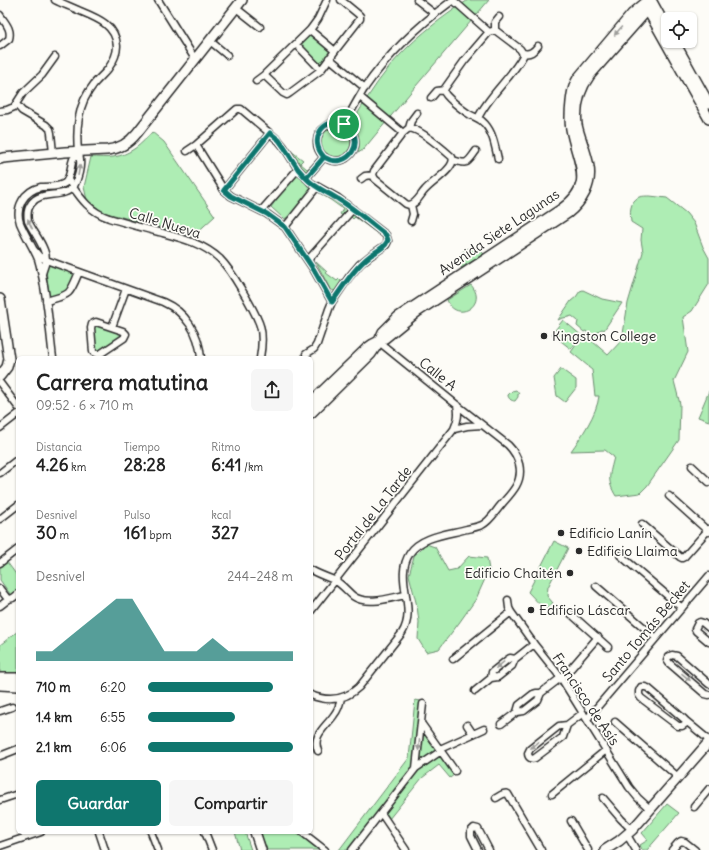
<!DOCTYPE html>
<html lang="es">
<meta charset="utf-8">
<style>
:root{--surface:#fff;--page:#f6f6f6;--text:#222;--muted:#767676;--accent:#0f766e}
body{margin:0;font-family:Delius,sans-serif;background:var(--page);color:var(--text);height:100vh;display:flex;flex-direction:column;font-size:15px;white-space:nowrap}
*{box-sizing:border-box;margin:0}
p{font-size:13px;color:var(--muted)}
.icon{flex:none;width:22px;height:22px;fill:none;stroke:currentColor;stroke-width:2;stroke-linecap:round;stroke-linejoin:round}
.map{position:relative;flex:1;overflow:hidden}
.panel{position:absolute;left:16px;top:356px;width:297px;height:478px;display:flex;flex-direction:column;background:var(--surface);border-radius:6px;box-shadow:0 1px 3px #0004}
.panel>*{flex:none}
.buttons{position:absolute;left:661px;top:12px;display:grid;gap:8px}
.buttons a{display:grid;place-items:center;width:36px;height:36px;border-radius:6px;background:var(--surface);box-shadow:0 1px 3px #0004;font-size:20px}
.pin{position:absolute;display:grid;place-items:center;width:34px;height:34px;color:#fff;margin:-17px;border:2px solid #fff;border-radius:50%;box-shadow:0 1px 4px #0007}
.round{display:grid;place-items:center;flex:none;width:42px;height:42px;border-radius:6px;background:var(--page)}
.summary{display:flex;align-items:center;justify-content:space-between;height:68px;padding:0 20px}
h1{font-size:22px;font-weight:700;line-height:30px}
.figures{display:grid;grid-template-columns:repeat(3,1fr);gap:6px;height:68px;padding:4px 20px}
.figures div{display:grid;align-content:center}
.figures b{font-size:17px;font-weight:700}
.figures small{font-size:11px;font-weight:400}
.figures p{font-size:11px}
.chart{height:112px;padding:8px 20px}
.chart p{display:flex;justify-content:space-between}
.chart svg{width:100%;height:72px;margin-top:4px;fill:var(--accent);opacity:.7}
.action{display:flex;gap:8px;margin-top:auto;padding:8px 20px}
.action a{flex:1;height:46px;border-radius:6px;background:var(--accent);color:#fff;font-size:16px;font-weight:700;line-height:46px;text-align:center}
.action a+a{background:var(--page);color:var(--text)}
ul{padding:0 20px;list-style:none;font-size:13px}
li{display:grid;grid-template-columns:64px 48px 1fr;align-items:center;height:30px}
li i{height:10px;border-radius:5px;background:var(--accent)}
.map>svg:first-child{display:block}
.green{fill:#aeedb4;stroke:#6c8c70}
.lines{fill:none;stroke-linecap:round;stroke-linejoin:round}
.street-casing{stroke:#2b2b2b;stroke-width:9}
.secondary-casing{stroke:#2b2b2b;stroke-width:12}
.street{stroke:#fdfcf7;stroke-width:6}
.secondary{stroke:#fdfcf7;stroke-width:9}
.oneway{fill:#9e9e9b}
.route-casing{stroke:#fff;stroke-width:8}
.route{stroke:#0f766e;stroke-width:5}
.poi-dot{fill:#2b2b2b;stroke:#fdfcf7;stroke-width:1.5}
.labels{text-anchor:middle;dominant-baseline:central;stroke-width:3.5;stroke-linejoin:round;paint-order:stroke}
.street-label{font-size:14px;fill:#2b2b2b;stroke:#fdfcf7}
.poi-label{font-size:14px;fill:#2b2b2b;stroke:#fdfcf7;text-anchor:start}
</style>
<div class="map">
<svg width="709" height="850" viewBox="0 0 709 850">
<rect width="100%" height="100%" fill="#fdfcf7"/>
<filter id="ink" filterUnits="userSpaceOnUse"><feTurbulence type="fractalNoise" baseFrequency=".025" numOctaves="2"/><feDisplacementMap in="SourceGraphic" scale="8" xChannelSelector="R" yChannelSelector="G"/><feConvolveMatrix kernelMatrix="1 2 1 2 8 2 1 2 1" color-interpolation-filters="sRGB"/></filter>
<g filter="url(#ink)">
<!-- green -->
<path class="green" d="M468,0H489L410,93L363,150L358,153C360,146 360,139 357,133C355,128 353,126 353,121C364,103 374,86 387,70C409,42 438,20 468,0Z
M308,35H311L331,51L322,63L318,62L302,45V42Z
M320 141a16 16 0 1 1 32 0a16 16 0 1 1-32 0Z
M152,132L164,142L215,216L193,236L103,212L87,200L84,187L91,157C98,157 107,158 113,157C130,155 142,144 152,132Z
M291,151L303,160L300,163L307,169L311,166L312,167L306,174C299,168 295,158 291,151Z
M296,175H298L300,176L311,186V191C304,199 294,216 284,219L271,207L281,193Z
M319,191L321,192C330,196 344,201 347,211L343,216L340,214L343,209L332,201L318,192Z
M650,196L667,198L686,213L694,223L703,247L709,258V284L692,311L683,317L688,352L674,381L680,404L679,440L647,486L640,493L616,496C606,480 610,474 614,457L605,450L571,451C581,437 597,414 599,396H595L592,370L588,367V366L571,352L584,334L608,355L622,340L628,303L643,252L641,240L642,229L631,222C630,213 629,202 639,197C642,196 647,196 650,196Z
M356,214L384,237V239L382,238V237L355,217L353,219L351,217L353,215Z
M474,247L478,248L484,254L461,268C456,257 462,248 474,247Z
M316,262L327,272L326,273L337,281L339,279L343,283L337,290L334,291L330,289Z
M49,264L75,274L68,292L51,297L49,296L46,269L48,265Z
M471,285C489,305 456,324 447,300Z
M583,290L602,299L622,303L604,330L602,329L598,331L599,335L594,341L587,334L588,333L586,331L584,332L577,326L578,321L572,316C567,318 563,317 558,320L571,301L576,297L580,291Z
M563,320L582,336L571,349L552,334Z
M93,325H94L124,334V335L98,353H96Z
M561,369L576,380V388L565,402L557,396L554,378Z
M516,390L519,394H518V397L515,401C511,401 508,398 508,395L512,391Z
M709,391V421L698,417Z
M554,541L568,548L548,587L547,596L553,603L545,610L528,592Z
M426,544L435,547L448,571L457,569L469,556L487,558L489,570L476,599L459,623L439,649L426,652L418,639L419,622L417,606L409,575L414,556Z
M7,562L18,577V589L10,594L0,580V567Z
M18,631V674H0V645Z
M415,700L421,701L415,765L349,850H339L409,758Z
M426,734L429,735L437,751L418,763L423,737L424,735Z
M440,756H443L455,774L450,778L439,765L422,778L389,819L386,813L387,810L418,771Z
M667,804L679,813L647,850H642L640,845L648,840L642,833Z
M235,832H245L251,850H240Z
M260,832H296L319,850H267Z"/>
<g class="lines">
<defs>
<path id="street" d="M158,0L195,59
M417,0L435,14
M453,0L489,32
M236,8L260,27
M0,15C5,23 12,29 9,39L0,46
M310,30L335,51
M495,30V22L499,17
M210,41L227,55
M296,44L321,70
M523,53C530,55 534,51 538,46
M329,58L365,88
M264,75L283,93L287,95L290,93L321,70L335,51L360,19V16L358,14L341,0
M256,81L264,75L310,30L318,19L327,0
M360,97L403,133
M431,98L437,91L444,90
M16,104L22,111L46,125L50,129L51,133L53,153
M0,111L7,110L14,107L23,93L42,75L55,57
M478,118C489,95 511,78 523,56L522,52L520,49L495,30L489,32L465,60L445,88C445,89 444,90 444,91C444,96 464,111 469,114C475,118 479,117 485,124C493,133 495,146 498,159
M317 142a19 19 0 1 1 38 0a19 19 0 1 1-38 0Z
M344,124C351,112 357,100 364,89C388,54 419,25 453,0
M409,128C420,129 443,149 452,157C453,159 453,160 452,163C449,172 432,182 425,190C420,195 417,204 409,205L406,204L375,179L373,175L374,171L403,133Z
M409,128L411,121L417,113
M196,145L224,190L231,196L267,214L285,227L314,270L332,302
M187,151L196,145L237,109H241L279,141L284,147L298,169L311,183L338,198L386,235L388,241L386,245L370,256L360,264L349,277L332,302L329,309L317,344L314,349L306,354
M453,160C468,165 467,163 476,151
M306,178L324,157
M361,179L365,176L373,175
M68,180C80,197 88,211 109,218C126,223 142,228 159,232C181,238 203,243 220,259C231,270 238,284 246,297C260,322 265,329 260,358
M224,190L270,133
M261,211L298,169
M411,221L413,214L411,205
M285,227L317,187
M35,251L39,256L46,260L163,302C186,312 199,333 201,358
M308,260L353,209
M42,274C43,269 46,264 46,259C46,247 33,232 28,221C27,215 27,209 31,204C41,189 63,200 74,186C78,179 81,167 80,160C80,157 79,154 78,151C77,140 77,128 79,117C81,105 86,94 94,84C98,79 104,74 108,69C113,62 117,55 117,46C116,25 97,18 80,11C72,7 63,4 55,0
M46,301C71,294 69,296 79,272
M96,322L123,331L126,334L124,338L100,354H97L93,352L91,328L92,324Z
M112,327L126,289
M53,358C49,327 47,289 38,259C33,247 25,235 20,223C15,207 24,191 41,187C49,186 58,188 65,183C71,177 70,167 73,159C75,157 77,154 78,151
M0,383L18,407
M0,428L18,414
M454,429L467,426L482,425
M692,466L709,482
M0,473L18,459
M669,496L709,532
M0,519L18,505
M642,524L680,557L682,558L684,557L709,529
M620,555L682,608
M0,563L18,549
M311,570C318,574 326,577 334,580C341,583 347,591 353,596C367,606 390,598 405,595
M596,586L656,638
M0,589L7,598L9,599
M508,600L509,608L511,612L534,644L561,678L629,787L638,798L650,809
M0,606L9,599L13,598L18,594
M311,611L454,429C458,420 459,414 457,405
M570,613L608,647
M709,628L703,623L700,622L698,623L695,629L696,631L709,642
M453,659L511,612
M491,678L492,672L507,660L510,658L515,659
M709,684L677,656L672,655L668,657L667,660L669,663L705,694L709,695
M641,687H645L648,688L684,719L686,721L685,724L682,726H678L641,698L639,695V691Z
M475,691L491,678L498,677L512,666L515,659L534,644
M311,695C328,702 345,700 359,687L402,633C418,608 393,578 410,553C421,536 449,534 467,529C472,528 477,527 482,525C490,521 495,512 501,505C506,499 512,493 516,486C524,472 519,456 508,445L457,405L379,342
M0,711L12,707
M517,712L519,705L533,694L536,693H541L567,673L598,637
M587,719L709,576
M686,721L709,740
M615,722L678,777
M421,723L455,771
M501,724L517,712L524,711L538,700L541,693
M467,725L473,734
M567,725L563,737L535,758C531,760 528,757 528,753L530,749L559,726L567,725L583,713
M440,749L484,729
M318,751C312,735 325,728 334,715C338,710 340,704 341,698
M0,756L18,749
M416,768L423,704
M552,794L606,750
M496,798C500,796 504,792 508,794L541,850
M603,798L621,819L632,830
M0,800L18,794
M694,807L709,789
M381,813L406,850
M571,821L588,850
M99,832L105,850
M151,832L158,850
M205,832L212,850
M302,832L325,850
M627,835L636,850
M0,846L41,832
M352,850L416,768L441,751
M478,850L471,836V831L474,828L478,829L489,850
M672,850L678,843L681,841L685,842L695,850"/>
<path id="secondary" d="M651,0L668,31
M646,7L709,119
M674,41L709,104
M0,159L3,158L65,152L107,150C120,149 129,143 137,133L242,0
M0,299L9,359L7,367L0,376
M311,402L366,349L373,344L385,338L417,312L568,213C582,202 592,185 589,167C587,153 580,139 577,125C575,107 579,90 590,75L644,14L649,11
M311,413L371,354L377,345L383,332L398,317L560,210C597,185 577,163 571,129C569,120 570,111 571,102C572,93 573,86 578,78L632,14L645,3
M0,678H18
M0,685L18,686
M255,832L261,850
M605,850L619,841L632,830L709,742"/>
</defs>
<!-- street casing -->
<use href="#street" class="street-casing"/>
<!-- secondary casing -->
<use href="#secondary" class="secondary-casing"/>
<!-- street -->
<use href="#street" class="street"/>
<!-- secondary -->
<use href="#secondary" class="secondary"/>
</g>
<!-- one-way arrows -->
<defs><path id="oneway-solid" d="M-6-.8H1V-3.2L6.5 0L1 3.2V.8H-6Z"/></defs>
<g class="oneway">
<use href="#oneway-solid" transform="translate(618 31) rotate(130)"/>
<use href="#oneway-solid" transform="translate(79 170) rotate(-81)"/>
<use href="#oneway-solid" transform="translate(30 224) rotate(-115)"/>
<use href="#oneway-solid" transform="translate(500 665) rotate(141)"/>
<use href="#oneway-solid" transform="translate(686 677) rotate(40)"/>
<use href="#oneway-solid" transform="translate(419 745) rotate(96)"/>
<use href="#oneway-solid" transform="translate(535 745) rotate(141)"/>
</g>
</g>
<g class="lines" filter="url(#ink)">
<defs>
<path id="route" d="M344,124C323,116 308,140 324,157L319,163L306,178L298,169L284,147L279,140L270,133L224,190L231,196L267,214L285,227L314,270L332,302C344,285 355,267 371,255C377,251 385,248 388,240L386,235C370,223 355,209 338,199C327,192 315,188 306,178L319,163L324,157C348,172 369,139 344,124"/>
</defs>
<!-- route casing -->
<use href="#route" class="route-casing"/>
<!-- route -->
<use href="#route" class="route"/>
</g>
<!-- markers -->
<g class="poi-dot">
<circle cx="544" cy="336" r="4"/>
<circle cx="561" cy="533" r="4"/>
<circle cx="579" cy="551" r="4"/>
<circle cx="570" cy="573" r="4"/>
<circle cx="531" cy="610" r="4"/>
</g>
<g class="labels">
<!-- street labels -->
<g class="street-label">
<text transform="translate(165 223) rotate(17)">Calle Nueva</text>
<text transform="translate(499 232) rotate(-34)">Avenida Siete Lagunas</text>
<text transform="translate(438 374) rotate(39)">Calle A</text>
<text transform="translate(373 513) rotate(-52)">Portal de La Tarde</text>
<text transform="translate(646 631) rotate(-50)">Santo Tomás Becket</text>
<text transform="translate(586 699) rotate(56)">Francisco de Asís</text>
</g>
<!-- poi labels -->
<g class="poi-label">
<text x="552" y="336">Kingston College</text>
<text x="569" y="533">Edificio Lanín</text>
<text x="587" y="551">Edificio Llaima</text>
<text x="562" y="573" text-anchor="end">Edificio Chaitén</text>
<text x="539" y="610">Edificio Láscar</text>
</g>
</g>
</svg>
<div class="buttons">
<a><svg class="icon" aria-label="locate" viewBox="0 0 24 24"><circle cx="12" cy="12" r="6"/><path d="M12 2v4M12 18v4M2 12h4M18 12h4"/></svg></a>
</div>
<div class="pin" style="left:344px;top:124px;background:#1e9e55"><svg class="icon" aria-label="arrive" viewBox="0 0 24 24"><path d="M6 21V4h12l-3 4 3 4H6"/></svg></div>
<section class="panel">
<div class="summary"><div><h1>Carrera matutina</h1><p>09:52 · 6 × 710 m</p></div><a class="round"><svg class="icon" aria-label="share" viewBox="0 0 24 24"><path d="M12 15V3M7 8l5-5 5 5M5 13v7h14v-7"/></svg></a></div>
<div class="figures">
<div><p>Distancia</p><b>4.26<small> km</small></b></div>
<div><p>Tiempo</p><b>28:28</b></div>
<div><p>Ritmo</p><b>6:41<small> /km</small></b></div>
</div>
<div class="figures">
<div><p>Desnivel</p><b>30<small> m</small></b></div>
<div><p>Pulso</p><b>161<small> bpm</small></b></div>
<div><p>kcal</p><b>327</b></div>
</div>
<div class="chart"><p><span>Desnivel</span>244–248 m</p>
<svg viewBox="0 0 160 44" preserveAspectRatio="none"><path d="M0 44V38L10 38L20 30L30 22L40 14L50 6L60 6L70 22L80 38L90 38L100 38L110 30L120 38L130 38L140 38L150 38L160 38V44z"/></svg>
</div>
<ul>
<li><b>710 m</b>6:20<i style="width:86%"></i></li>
<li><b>1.4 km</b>6:55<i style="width:60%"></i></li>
<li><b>2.1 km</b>6:06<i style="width:100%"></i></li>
</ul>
<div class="action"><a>Guardar</a><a>Compartir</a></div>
</section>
</div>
